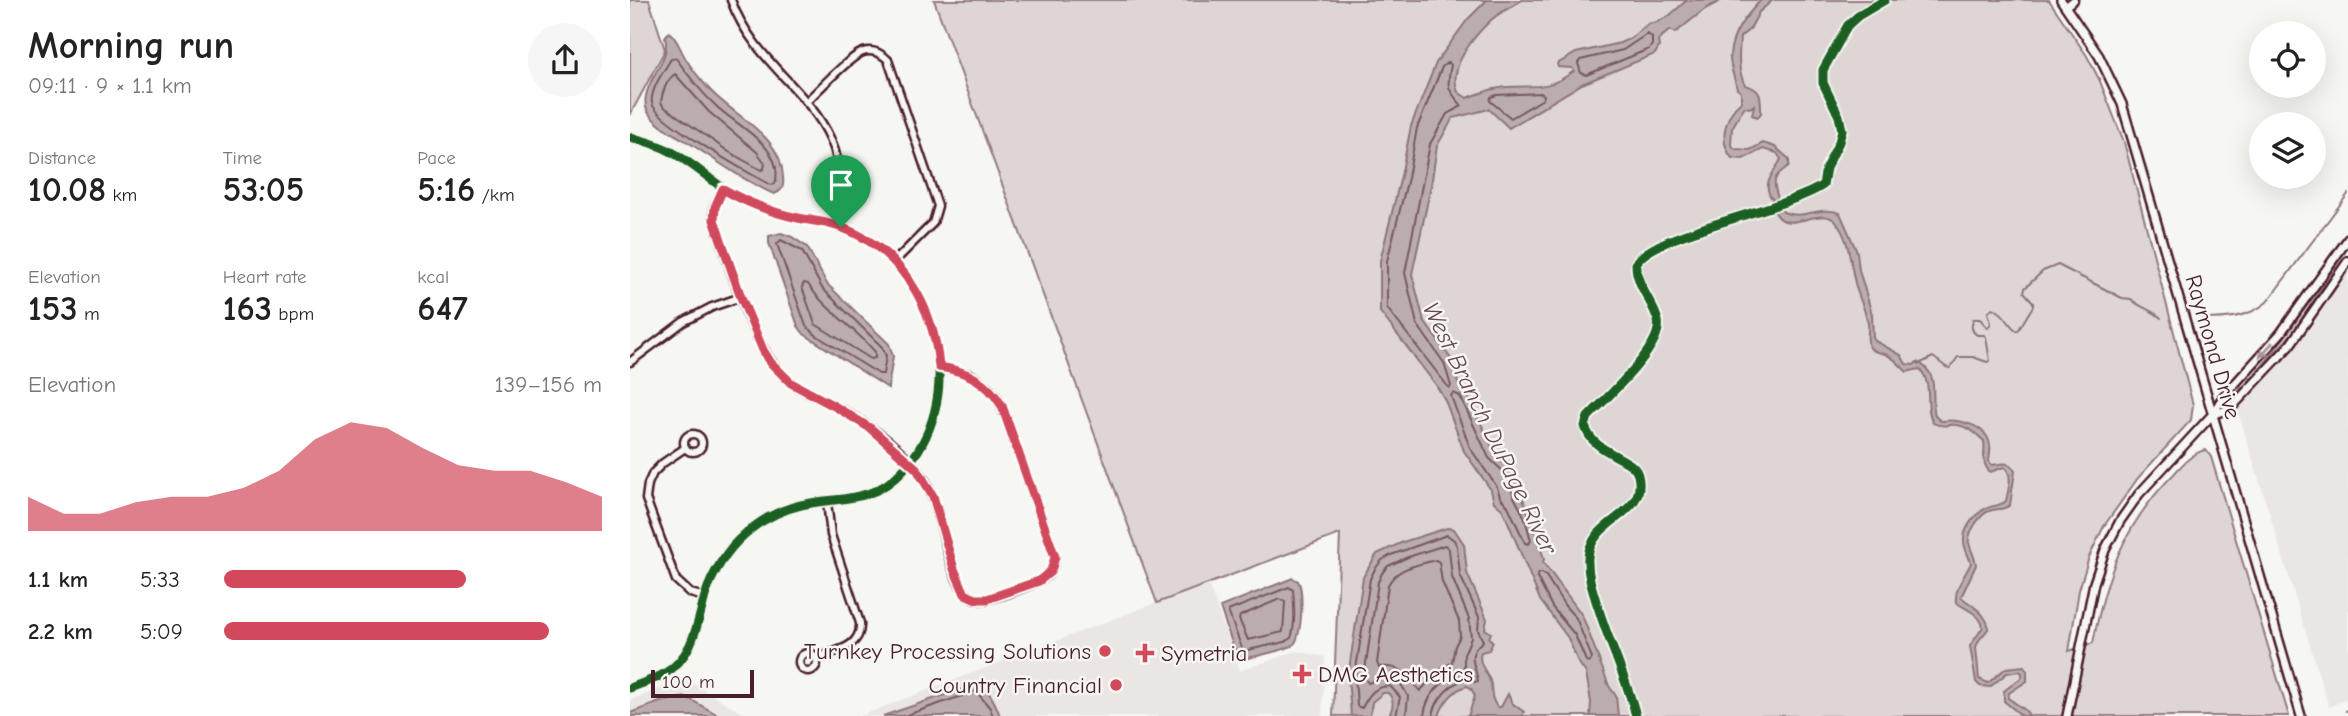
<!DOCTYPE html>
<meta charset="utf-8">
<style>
:root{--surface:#fff;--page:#f6f6f6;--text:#222;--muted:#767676;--accent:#d1495b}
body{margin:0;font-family:"Comic Neue",sans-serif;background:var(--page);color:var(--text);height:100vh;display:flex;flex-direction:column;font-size:26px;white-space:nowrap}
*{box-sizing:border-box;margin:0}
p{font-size:23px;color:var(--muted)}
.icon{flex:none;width:38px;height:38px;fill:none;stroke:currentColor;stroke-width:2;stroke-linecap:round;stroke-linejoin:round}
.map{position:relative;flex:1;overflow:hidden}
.panel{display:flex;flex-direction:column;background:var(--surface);width:630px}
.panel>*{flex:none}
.buttons{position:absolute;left:1619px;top:21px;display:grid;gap:14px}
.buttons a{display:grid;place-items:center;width:77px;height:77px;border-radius:50%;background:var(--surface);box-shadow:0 7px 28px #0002;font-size:35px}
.scale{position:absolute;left:21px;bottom:18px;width:103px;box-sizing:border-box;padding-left:7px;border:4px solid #4a1f2b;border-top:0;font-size:19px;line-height:24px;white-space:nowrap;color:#4a1f2b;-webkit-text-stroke:5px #f6f6f2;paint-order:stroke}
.pin{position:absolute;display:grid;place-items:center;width:60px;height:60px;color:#fff;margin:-72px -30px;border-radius:50% 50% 50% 0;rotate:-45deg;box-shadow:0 0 7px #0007}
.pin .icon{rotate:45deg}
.round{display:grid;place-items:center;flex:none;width:74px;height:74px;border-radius:37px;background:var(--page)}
.overview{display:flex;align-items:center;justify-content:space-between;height:119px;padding:0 28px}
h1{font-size:38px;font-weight:600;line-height:52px}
.stats{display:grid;grid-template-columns:repeat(3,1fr);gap:10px;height:119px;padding:7px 28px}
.stats div{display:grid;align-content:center}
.stats b{font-size:35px;font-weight:600}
.stats small{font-size:19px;font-weight:400}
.stats p{font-size:19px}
.chart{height:196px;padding:14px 28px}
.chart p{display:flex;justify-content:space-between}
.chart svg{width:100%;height:126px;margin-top:7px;fill:var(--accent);opacity:.7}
ul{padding:0 28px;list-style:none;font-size:23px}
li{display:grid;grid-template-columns:112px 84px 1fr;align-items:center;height:52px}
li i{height:18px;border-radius:9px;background:var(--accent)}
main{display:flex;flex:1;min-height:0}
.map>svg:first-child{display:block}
.built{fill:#e9e6e3}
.green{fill:#ddd6d5;stroke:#947a80;stroke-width:2}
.water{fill:#bbadae;stroke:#8e747a;stroke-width:2}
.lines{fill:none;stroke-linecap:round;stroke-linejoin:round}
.shore{stroke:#77585f;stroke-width:2}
.stream{stroke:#8e747a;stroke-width:2}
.minor-casing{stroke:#4a1f2b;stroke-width:11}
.tertiary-casing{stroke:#4a1f2b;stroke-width:12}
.minor{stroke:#f6f6f2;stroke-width:6}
.tertiary{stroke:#f6f6f2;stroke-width:7}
.cycleway-casing{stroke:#f6f6f2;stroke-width:13}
.cycleway{stroke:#1b5e20;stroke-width:9}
.oneway{fill:#a99598}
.route-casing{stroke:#fff;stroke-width:14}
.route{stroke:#d1495b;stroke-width:9}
.poi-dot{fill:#d1495b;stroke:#f6f6f2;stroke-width:2.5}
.labels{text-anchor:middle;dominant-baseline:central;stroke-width:5;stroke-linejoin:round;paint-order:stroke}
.street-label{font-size:23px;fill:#4a1f2b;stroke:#f6f6f2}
.poi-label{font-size:23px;fill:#4a1f2b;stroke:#f6f6f2;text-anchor:end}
.water-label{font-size:24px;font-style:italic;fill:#6c4a52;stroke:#f6f6f2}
</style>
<main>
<section class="panel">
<div class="overview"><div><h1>Morning run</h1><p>09:11 · 9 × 1.1 km</p></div><a class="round"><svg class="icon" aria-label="share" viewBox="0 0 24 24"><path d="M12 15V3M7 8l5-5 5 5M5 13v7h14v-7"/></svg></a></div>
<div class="stats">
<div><p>Distance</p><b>10.08<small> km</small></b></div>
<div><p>Time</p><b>53:05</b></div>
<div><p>Pace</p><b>5:16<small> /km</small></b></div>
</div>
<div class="stats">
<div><p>Elevation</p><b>153<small> m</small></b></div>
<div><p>Heart rate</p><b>163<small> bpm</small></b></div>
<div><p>kcal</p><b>647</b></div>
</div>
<div class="chart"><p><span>Elevation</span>139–156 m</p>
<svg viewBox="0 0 160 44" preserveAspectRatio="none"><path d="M0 44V32L10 38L20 38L30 34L40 32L50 32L60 29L70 23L80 12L90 6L100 8L110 15L120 21L130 23L140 23L150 27L160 32V44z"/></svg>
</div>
<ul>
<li><b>1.1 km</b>5:33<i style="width:64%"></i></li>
<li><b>2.2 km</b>5:09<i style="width:86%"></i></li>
</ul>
</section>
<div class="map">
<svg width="1718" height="716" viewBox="0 0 1718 716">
<rect width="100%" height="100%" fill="#f6f6f2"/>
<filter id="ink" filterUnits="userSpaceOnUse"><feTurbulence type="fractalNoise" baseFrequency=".0143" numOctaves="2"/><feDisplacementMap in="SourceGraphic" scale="14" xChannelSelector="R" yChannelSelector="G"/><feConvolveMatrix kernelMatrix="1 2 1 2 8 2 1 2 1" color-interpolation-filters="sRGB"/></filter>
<g filter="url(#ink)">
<!-- built -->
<path class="built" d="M1718,269V698L1699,707L1607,408L1656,354Z
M578,583L610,671L666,651L695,657L692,716H230Z
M56,679L117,716H0V700Z"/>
<!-- green -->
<path class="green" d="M0,0H19L35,50L0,115Z
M304,0H1419L1457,56L1469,79L1494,142L1563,405L1561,420L1508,478L1474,526L1459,557L1449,590L1439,651L1463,643C1476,576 1493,526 1542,476C1551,466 1563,452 1576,450L1581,457L1659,716H703L710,534L527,603Z
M1718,246L1663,333L1602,399L1632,366L1660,330Z"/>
<!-- water -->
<path class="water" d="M857,0H892C882,7 869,12 860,21C844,36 817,68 828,92L837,98C846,95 855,91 864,89C896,82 913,95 944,71L942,68L928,67L927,64L946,53L990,43L1001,38L1018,24L1027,22L1039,16L1057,0H1092L1075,9L1045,33L1040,30L1028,40L1029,47L1025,54L952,84L879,128L859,109L823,118L807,146L801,186L782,274L794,321L821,359L829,386L835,390L866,455C873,460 876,467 884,471C893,501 905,529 914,559L913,562L952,615L979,686L986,696L988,716H960L961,702L956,673L948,662L938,638L910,600L876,517L872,509L864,502L861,490L834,451L815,400L806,385L750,312V261L771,176L781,126L806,63L838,19Z
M1131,0H1143L1129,12L1120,29L1110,37C1109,54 1107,70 1115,85C1132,90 1131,95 1131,113L1128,117L1122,115L1124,105L1120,108L1114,107L1102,128L1101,144L1105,149L1120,150L1133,143L1145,147L1159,159V166C1143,176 1142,181 1148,198L1143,200C1130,184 1144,174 1151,159L1147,153L1133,149L1113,159L1102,158C1088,141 1095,115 1111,102V92L1107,89C1105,79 1099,65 1100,55C1102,32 1116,16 1131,0Z
M39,32C48,39 50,50 56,59C62,70 71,80 79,89C104,117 152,135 153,177C154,186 153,191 144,194C113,180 88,162 61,144C47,135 27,127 18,112C15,107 15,101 16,96C20,74 41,59 35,37Z
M1151,208L1153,212C1175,221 1186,205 1210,213L1227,252L1229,270L1242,314L1243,338L1245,341L1271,355L1276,364L1284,365L1287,362C1311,373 1300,396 1305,416L1311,421C1327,419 1357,424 1360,445C1361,450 1359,457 1359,462L1362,465C1372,464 1378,460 1385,471L1380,505C1373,511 1367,508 1359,511C1350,514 1337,534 1339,543C1341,551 1345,557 1346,565L1331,597C1342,606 1356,613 1359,628L1349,640L1346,647L1349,679L1358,683L1376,668L1394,666L1397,671V681L1379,693L1378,698L1395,710L1400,716H1392L1374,701V691L1392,677V673L1389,671L1377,673L1360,687L1350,686L1346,682L1340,646L1353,627C1350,613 1336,610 1326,602C1324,589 1335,576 1341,563C1339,556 1334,549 1334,541C1333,529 1345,514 1355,509C1362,505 1369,507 1376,501C1378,490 1384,474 1374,467L1360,472C1350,462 1356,453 1354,441C1347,434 1337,426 1327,425C1317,424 1312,428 1303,423C1294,407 1303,389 1292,371L1289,369L1277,372C1270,366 1266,359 1257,355C1251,352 1242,353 1239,346C1236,340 1239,331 1238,324C1236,310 1228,297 1225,283C1220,263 1220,240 1206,222C1191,203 1156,239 1144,210Z
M151,233L162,237L177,247L197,284L259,344L263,356L258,388L174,334L168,326L139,243V236Z
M817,528L824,529L834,544L837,573L857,619L855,629L861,633L859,638L863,642L859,650L851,652C847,666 859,672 861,685C862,695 861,698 867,707H871L878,694L882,703L894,712L892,716H838L845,696L841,688L837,686C824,689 813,703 809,716H759C763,707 765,700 758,693H753L742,702L740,716H721L718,676L733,577L747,554L773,542Z
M663,578C664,579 666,580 668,581C674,589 672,639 663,645C659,649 616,659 610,659L603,646L590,607Z
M347,684C359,688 366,704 370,716H253Z
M56,697L90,716H0V713L30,702Z"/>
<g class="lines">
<!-- shore -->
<path class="shore" d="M1017,34L1022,37V45L1019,49L956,75L951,73L948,63L950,60L993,50Z
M46,58C57,74 70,91 85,105C106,126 156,147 145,184L141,185C122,175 24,120 22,103C20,89 34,71 41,59Z
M818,62L821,65C816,89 818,89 832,106L817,114L800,144L775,273L787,324L814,363L821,386L819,388L757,308V261L778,178L787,128L812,67Z
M45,74L79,112L127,152L135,163L134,169L131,170L99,152L33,106L31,102C32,93 37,79 45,74Z
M911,93L914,95L913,99L881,118L860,101L861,97L867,95Z
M151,240L172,251L192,288L252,347L256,356L253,374H249L187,336L176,326L147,244Z
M174,283L178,284C195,310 225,328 245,352V358L241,359L185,324L172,287Z
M823,393L830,396L859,458L879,477L883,495L894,516L901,540L899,544L895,543L878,506L870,497L867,487L840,448L821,396Z
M806,560L809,562L812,582L829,621L830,636L825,646L822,662L809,671L790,691C776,675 774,665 749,667L747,663L758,585C767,567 788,565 806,560Z
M909,573H912L916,576L935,606L946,618L962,658L960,662L956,661L945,635L922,607L907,577Z
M659,587L663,590C664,604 666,624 661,638L655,642L613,651L598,611Z
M650,599L655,602L653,632L618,640L609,619L610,616Z
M274,716L346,691L360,708L363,716
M766,716L770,697L760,686C744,686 738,696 732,708L727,706L725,675L740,579L745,569L752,560L761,555L817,535L824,540L827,546L830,575L849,617L848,630L853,641C835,656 845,662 848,681L845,682L836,679C820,683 805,700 803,716
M776,716L778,696L769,681L756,677L738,683L734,677L748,582L752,573L758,566L778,557L815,545L819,549L822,577L839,619L841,638L834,654V669C816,678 796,693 794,716"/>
<!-- stream -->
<path class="stream" d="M1145,200L1149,211
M1572,319C1596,319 1618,318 1637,302L1718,194
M1289,364L1303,357L1316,367L1320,368L1328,357H1343L1357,362L1360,361L1356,337L1354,335H1347C1341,331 1341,327 1343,319H1350L1358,328L1361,323L1358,313L1362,308C1377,313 1378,327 1388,331L1403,306V302L1394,292L1395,288L1413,271L1428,265L1492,298L1501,299C1510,308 1521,309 1531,318
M1716,711L1718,710"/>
<defs>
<path id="minor" d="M101,0C133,88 235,108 204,225
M1436,6L1444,0
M177,101C189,90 219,57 233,52C243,49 251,53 258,60L308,206L303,223L265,261
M0,137C14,141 27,144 40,151C67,165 87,188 115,201C153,219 199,217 236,239C312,285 336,403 273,470C241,505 210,496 171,505C149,510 131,520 115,534C97,549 82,574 75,596C67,625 63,657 34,674C24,680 11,683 0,688
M93,189L84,207V220C99,265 124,354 160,382C174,393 192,399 207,407C238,424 273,448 293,477C312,503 316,579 338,595C342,598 347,600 352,600C365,599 408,584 417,576C423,571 424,564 425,557L377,420L367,397L358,387L340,374L309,367
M0,362L53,322L82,307L111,297
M54 443a9 9 0 1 1 18 0a9 9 0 1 1-18 0Z
M55,448L33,463L23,473L18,484L16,499L46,580L60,593L75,597
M169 662a9 9 0 1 1 18 0a9 9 0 1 1-18 0Z
M186,658C205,651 232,648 230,623L201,535L197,502"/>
<path id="tertiary" d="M1431,0L1469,56L1492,104L1671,716
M1583,415L1601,408L1660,345L1718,261
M1437,716L1464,583L1475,550L1490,521L1509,494L1582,415L1593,397L1650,334L1718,239"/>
</defs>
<!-- minor casing -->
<use href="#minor" class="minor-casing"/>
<!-- tertiary casing -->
<use href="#tertiary" class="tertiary-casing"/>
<!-- minor -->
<use href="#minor" class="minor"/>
<!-- tertiary -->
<use href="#tertiary" class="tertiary"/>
<defs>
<path id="cycleway" d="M0,137C14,141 27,144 40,151C67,165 87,188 115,201C153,219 199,217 236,239C312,285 336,403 273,470C241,505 210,496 171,505C149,510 131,520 115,534C97,549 82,574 75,596C67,625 63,657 34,674C24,680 11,683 0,688
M1006,716C997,680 980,645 969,610C963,592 957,576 958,557C962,517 1018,517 1008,475C1003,456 963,455 955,426L958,417C976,398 1034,346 1028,321C1023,301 1006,286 1006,264C1020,233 1157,210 1193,185L1196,168L1209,142L1212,130L1209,116L1193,83V70L1218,25L1228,16L1255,0"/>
</defs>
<!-- cycleway casing -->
<use href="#cycleway" class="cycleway-casing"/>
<!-- cycleway -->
<use href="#cycleway" class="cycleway"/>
</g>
<!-- one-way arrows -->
<defs><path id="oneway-solid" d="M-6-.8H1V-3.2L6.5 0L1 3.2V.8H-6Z" transform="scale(1.75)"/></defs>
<use class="oneway" href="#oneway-solid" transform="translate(1636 350) rotate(131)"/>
</g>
<g class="lines" filter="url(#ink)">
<defs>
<path id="route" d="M93,189C117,203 141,212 168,218C182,221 196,222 210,227C270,248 304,306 309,367C337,371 357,381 372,406L425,557L421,571L409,581L357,599H346L335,594L324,569L303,496L287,469L240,428L206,407L161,383L141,363L133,350L111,297L84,220L85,207Z"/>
</defs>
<!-- route casing -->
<use href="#route" class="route-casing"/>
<!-- route -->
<use href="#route" class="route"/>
</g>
<!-- markers -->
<g class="poi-dot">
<circle cx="475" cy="651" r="7"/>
<path d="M511.5 642.5h7v7h7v7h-7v7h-7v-7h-7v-7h7z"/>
<path d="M668.5 663.5h7v7h7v7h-7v7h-7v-7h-7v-7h7z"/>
<circle cx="486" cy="685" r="7"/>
</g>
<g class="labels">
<!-- street labels -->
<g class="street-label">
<text transform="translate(1583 347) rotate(74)">Raymond Drive</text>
</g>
<!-- poi labels -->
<g class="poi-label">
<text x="461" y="651">Turnkey Processing Solutions</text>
<text x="531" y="653" text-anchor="start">Symetria</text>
<text x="688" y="674" text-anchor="start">DMG Aesthetics</text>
<text x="472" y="685">Country Financial</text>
</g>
<!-- water labels -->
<g class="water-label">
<text transform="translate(860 428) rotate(64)">West Branch DuPage River</text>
</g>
</g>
</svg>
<div class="buttons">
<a><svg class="icon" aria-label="locate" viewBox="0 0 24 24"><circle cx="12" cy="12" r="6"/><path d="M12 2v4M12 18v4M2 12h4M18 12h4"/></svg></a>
<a><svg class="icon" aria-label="layers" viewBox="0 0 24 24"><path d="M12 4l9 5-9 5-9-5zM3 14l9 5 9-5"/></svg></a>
</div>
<div class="scale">100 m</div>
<div class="pin" style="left:211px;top:227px;background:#1e9e55"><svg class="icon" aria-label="arrive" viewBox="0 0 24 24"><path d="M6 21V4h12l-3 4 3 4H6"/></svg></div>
</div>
</main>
